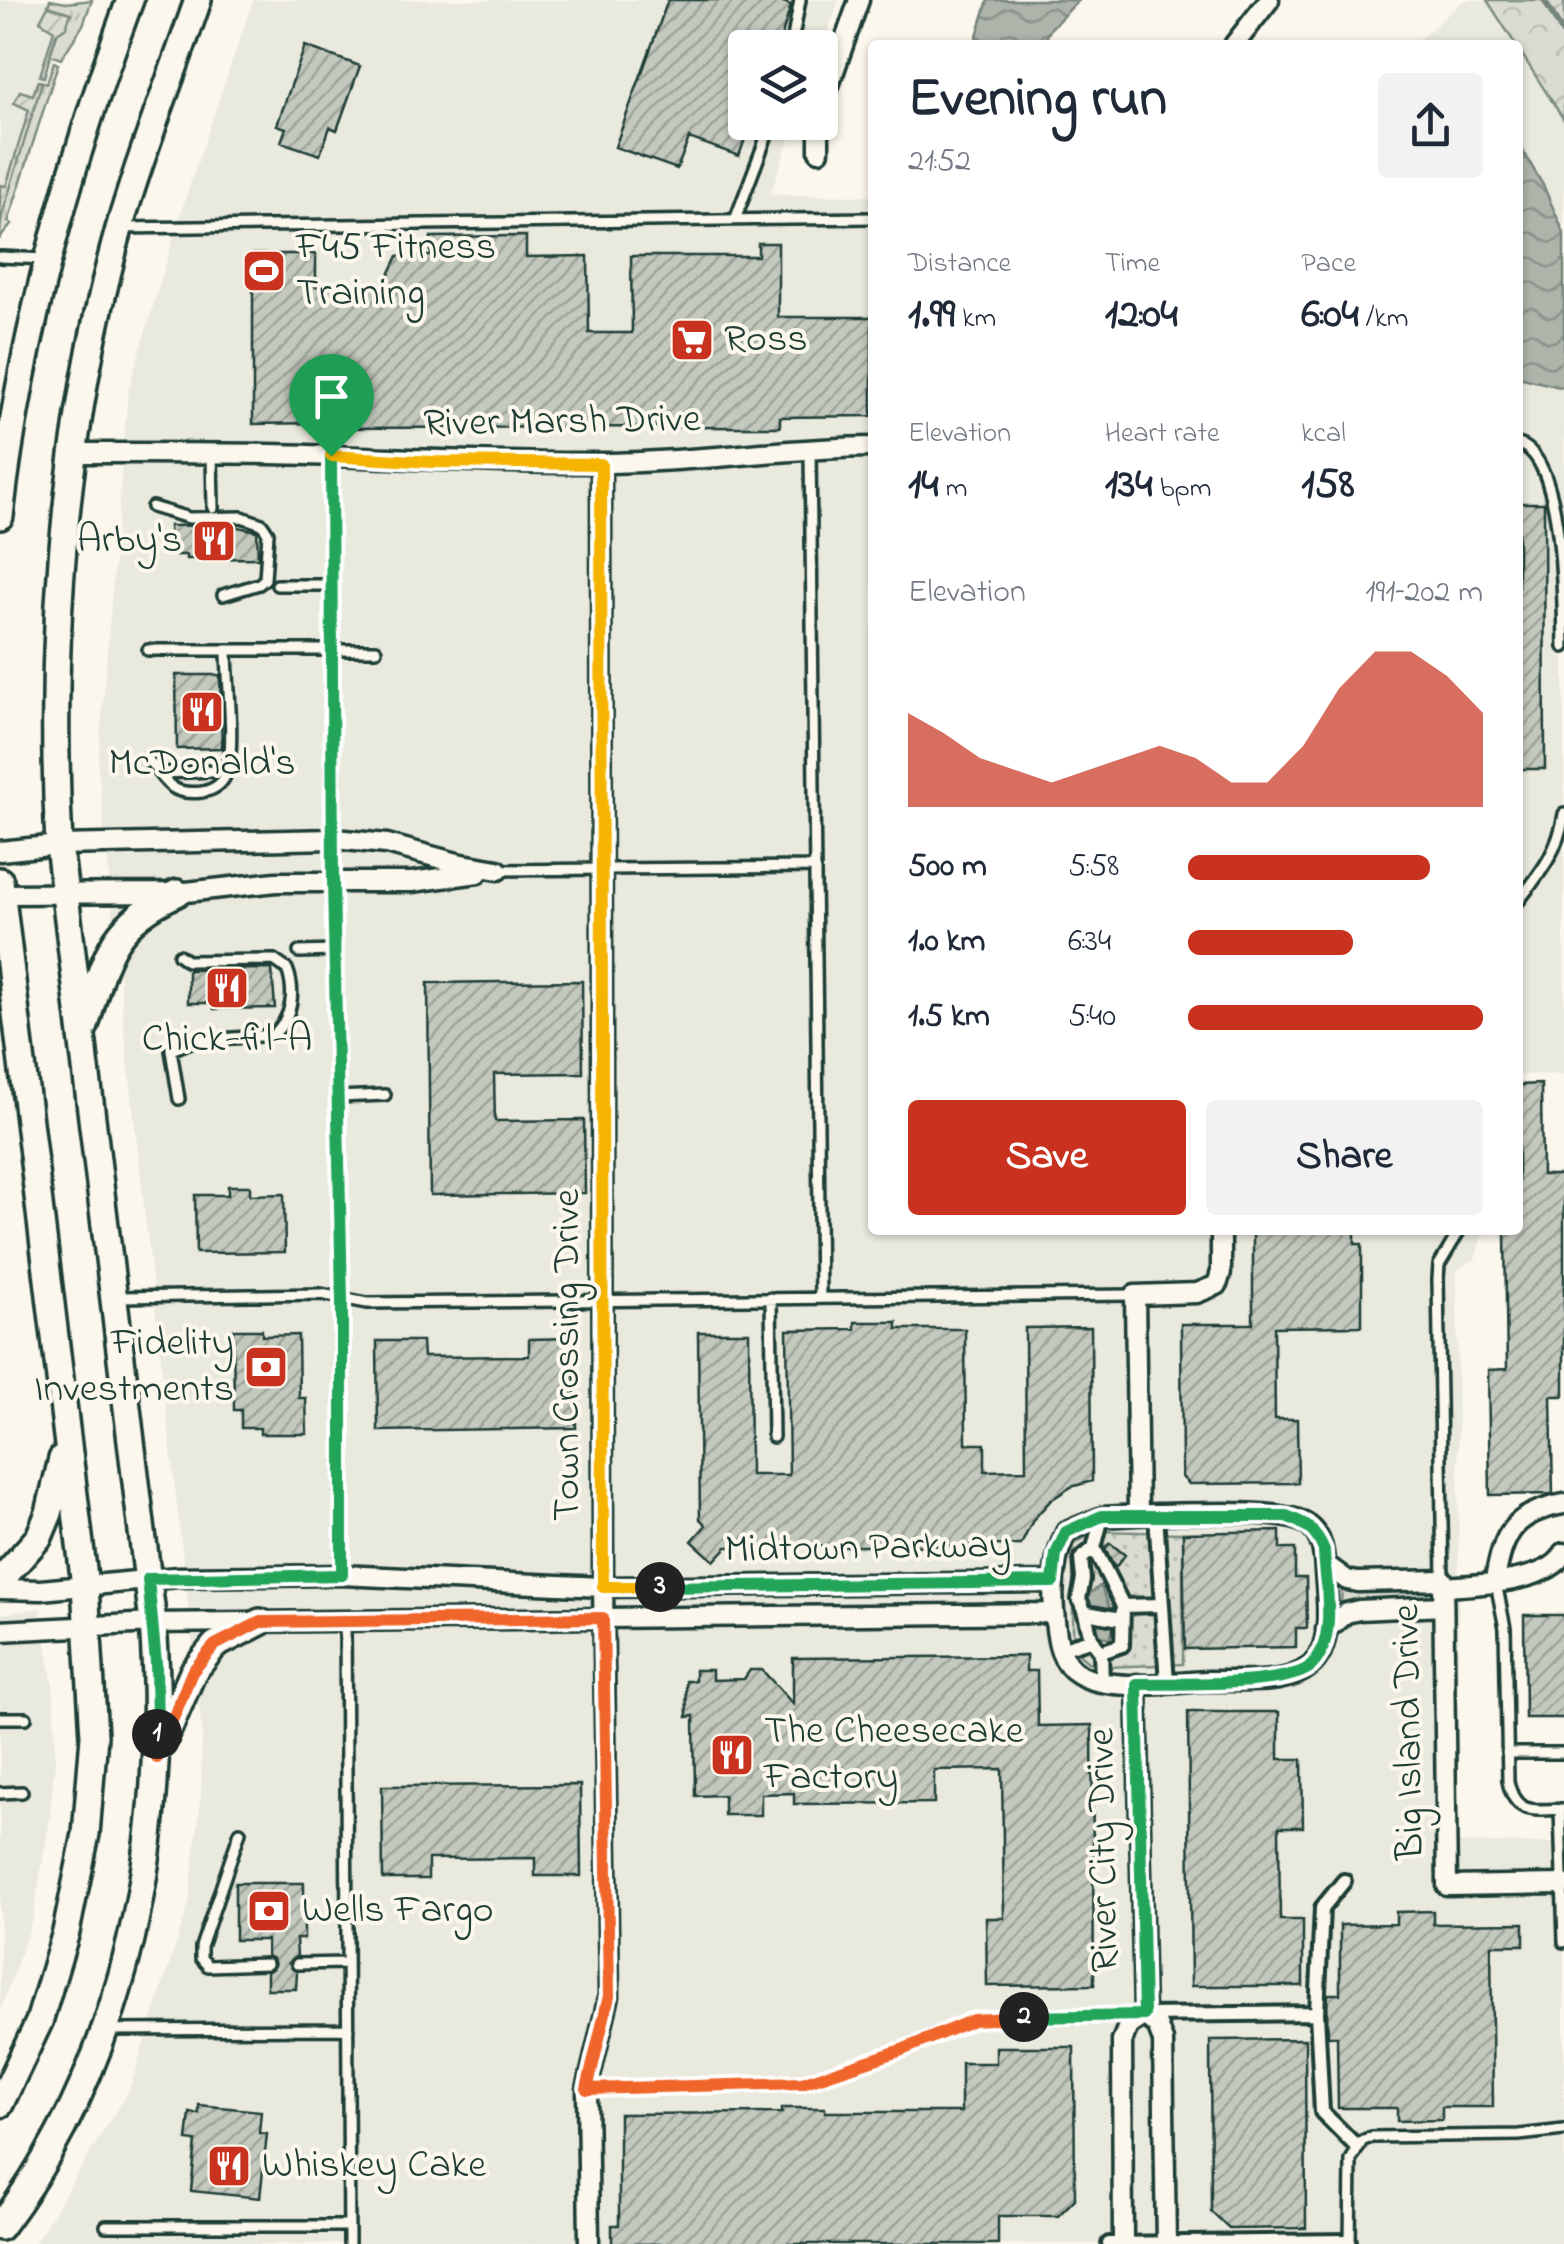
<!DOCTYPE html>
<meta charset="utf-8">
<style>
:root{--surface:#fff;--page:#f2f2f3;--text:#1f2937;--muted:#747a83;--accent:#c8321e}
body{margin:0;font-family:"Indie Flower",sans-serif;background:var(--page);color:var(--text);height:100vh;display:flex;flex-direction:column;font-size:38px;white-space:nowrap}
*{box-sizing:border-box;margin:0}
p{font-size:32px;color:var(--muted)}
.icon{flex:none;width:55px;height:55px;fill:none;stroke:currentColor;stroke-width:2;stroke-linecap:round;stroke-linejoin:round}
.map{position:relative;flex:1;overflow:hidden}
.panel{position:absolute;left:868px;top:40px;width:655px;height:1195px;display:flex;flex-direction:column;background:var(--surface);border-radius:10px;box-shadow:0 2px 8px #0004}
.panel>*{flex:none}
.buttons{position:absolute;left:728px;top:30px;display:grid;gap:20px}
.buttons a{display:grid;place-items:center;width:110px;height:110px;border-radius:10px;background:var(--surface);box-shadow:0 2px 8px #0004;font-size:50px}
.pin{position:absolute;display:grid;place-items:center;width:85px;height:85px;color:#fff;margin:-102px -42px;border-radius:50% 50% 50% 0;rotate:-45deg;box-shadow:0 0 10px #0007}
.pin .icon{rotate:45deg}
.km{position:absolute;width:50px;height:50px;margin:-25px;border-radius:50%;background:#222;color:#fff;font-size:28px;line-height:50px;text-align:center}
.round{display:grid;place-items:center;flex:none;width:105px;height:105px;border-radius:10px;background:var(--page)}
.summary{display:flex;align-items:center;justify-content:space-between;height:170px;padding:0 40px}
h1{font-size:55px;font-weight:700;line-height:75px}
.metrics{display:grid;grid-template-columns:repeat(3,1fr);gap:15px;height:170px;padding:10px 40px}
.metrics div{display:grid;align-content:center}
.metrics b{font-size:42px;font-weight:700}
.metrics small{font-size:28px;font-weight:400}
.metrics p{font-size:28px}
.chart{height:280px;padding:20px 40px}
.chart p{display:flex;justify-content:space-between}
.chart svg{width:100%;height:180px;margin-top:10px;fill:var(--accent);opacity:.7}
.action{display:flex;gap:20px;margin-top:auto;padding:20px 40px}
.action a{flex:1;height:115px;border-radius:10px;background:var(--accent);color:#fff;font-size:40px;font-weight:700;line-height:115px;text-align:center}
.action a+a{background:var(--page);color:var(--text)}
ul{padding:0 40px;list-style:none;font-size:32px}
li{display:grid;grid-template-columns:160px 120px 1fr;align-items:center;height:75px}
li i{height:25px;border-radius:12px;background:var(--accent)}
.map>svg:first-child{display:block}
.built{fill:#eae9de}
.grass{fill:url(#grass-tufts);stroke:#7d8c82;stroke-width:2.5}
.forest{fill:url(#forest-crowns);stroke:#7d8c82;stroke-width:2.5}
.park{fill:url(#park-dots);stroke:#7d8c82;stroke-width:2.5}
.garden{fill:url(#garden-furrows);stroke:#7d8c82;stroke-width:2.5}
.water{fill:url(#water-waves);stroke:#74847b;stroke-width:2.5}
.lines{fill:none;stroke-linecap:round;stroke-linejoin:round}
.stream{stroke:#74847b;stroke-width:6}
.building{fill:url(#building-hatch);stroke:#1f3d34;stroke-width:2.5}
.service-casing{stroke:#1f3d34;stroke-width:16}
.pedestrian-casing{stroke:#1f3d34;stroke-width:20}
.minor-casing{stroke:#1f3d34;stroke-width:25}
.secondary-casing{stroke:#1f3d34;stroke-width:32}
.service{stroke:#fbf7ec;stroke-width:9}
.pedestrian{stroke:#fbf7ec;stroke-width:12}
.minor{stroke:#fbf7ec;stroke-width:18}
.secondary{stroke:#fbf7ec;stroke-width:25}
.split-1-casing{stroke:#fff;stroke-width:20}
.split-2-casing{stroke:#fff;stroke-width:20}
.split-3-casing{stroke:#fff;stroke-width:20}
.split-4-casing{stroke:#fff;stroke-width:20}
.split-1{stroke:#22a559;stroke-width:12}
.split-2{stroke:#f0652b;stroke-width:12}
.split-3{stroke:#22a559;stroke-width:12}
.split-4{stroke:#f5b400;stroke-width:12}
.labels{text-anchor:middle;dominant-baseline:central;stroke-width:8;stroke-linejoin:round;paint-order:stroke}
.poi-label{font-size:40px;fill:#1f3d34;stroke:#fbf7ec;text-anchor:start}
.street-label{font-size:40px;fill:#1f3d34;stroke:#fbf7ec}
</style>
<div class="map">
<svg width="1564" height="2244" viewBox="0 0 1564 2244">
<defs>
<pattern id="grass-tufts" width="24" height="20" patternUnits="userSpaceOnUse" patternTransform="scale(2.5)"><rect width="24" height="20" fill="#dbdcd1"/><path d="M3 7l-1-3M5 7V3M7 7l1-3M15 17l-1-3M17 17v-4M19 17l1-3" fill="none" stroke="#bcbeb4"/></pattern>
<pattern id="forest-crowns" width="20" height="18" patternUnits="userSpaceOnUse" patternTransform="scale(2.5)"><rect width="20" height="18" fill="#dbdcd1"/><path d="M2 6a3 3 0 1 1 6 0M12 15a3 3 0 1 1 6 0" fill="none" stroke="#bcbeb4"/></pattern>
<pattern id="park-dots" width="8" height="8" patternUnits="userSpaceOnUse" patternTransform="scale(2.5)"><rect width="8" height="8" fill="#dbdcd1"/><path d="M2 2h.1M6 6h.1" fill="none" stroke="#bcbeb4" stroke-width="1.8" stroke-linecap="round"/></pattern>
<pattern id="garden-furrows" width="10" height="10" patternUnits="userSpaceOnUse" patternTransform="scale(2.5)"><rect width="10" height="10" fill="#dbdcd1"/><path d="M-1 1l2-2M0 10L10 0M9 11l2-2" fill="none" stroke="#bcbeb4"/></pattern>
<pattern id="water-waves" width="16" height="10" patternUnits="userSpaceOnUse" patternTransform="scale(2.5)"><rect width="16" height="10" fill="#adb4aa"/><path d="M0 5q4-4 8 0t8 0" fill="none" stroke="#8c948b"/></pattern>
<pattern id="building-hatch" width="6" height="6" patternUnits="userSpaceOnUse" patternTransform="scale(2.5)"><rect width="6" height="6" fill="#c4c9be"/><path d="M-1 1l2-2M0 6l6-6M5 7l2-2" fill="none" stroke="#9fa49b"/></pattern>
</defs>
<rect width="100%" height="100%" fill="#fbf7ec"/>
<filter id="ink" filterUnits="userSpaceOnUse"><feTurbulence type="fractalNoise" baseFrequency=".01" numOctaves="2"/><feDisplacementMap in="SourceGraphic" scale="20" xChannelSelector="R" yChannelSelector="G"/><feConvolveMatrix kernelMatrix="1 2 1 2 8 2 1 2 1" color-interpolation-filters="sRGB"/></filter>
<g filter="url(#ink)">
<!-- built -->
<path class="built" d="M0,0H83L54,55L0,241Z
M253,0H839L820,53V48H745V122L795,123L770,195L872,196V1230H1484L1475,1259L1457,1270L1459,1595L1455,1843H1564V2244H34L130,2088L189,1903L201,1795L202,1731L124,1026L98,765L128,390L185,199Z
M1464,0H1487L1516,45H1413Z
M1518,48L1564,120V1074L1518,1075Z
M40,1608L54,1692L55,1760L50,1818L33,1918L0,2011V1614Z"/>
<!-- grass -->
<path class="grass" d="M50,0L66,3L92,0L83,25L61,59L50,55L58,31L63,29L71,14L48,6Z
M54,62L58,64L8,222L12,224L0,238C0,194 29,126 42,82L47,83Z
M1342,1585L1355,1589L1427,1590L1428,1599L1352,1601L1341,1606Z"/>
<!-- forest -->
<path class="forest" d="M1487,0H1564V120Z"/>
<!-- park -->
<path class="park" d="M1095,1531L1183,1533V1664L1106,1667L1088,1662L1077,1653L1073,1637V1545Z"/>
<!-- garden -->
<path class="garden" d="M48,6L71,13L66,27L56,34L44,77L40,76L54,30L40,21Z
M38,81L42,82L0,222V185L6,186L29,110L14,103L20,91L33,95Z"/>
<!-- water -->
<path class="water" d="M988,0H1079L1051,28L1043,45H974Z
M1518,143L1543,185L1564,233V388L1518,377Z
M1101,1585C1106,1603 1119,1619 1110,1638L1096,1635L1092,1626L1088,1595Z"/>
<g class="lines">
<!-- stream -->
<path class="stream" d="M1544,0L1564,35"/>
</g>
<!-- building -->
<path class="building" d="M668,0H778L791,5L778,48H745V122H751L739,156L689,138L677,169L615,147Z
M305,46L360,66L337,130L330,127L320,155L281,142L286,128L277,125Z
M526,236V257L588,256L589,333H632L631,256H758V243H778V317H872V416L780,417V427L320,428V423L253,424V254H316V287H383L398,256H431V237Z
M1518,503H1544L1545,769H1518Z
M169,526L229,525L257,531L258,558L186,559V555H170Z
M176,675H220L222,748L177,749Z
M272,969L275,1008L214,1009V1003H188V970Z
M582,981L583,1073L494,1074L495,1121L584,1120L585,1193L430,1195L428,983Z
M1541,1084L1542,1175H1564V1396H1551L1553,1494L1490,1495L1488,1370L1507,1369L1505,1232H1518V1085Z
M228,1186H250V1195L284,1194L285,1252L196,1253L195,1195H228Z
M1253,1230H1355V1244H1362V1326L1274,1327L1275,1419H1297L1298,1483L1189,1484L1182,1477L1181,1324H1253Z
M855,1322H897V1329H965L966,1444H985V1471L1026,1470L1025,1328L1091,1327L1092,1481L1071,1487L1051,1500L1033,1520L1021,1545L727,1547L714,1561L692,1541L706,1525L700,1519L698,1332H749L750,1475H789L787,1330L855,1329Z
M233,1330H262V1336L298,1335L299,1398H306L307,1434H260V1428H241V1410H234Z
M574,1338L576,1428L378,1431L377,1341H422L423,1357L529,1356V1339Z
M1280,1531V1549H1295V1578H1306L1307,1628H1296V1647L1185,1649L1183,1533Z
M1110,1543L1125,1555L1115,1568L1105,1548Z
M1524,1615H1564V1718H1525Z
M1026,1656V1671H1037L1038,1726L1092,1725L1094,1985L987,1986L986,1918H1004L1002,1769L934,1770V1803L794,1804V1793L761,1794V1815H724V1795L695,1796L694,1716L687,1717L686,1681H695V1670H712V1680L744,1679L750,1670H762L793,1704V1658Z
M1188,1712H1279V1759H1302L1303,1827H1279L1280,1920H1303V1986H1191Z
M580,1785L581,1876H535V1858L428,1859V1879H383L382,1786Z
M235,1883H304V1939H296L297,1956L289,1963L297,1972L296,1989H267V1972L275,1965L273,1959L267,1956V1940H235Z
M1433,1911V1924L1524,1923V1945H1491L1493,2107H1442V2120L1397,2121V2108H1338L1337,2036H1328L1327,2013L1328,1994H1340V1925L1396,1924V1912Z
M1305,2039L1306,2228L1229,2229L1211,2212L1210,2040Z
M996,2047H1074L1075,2199L1058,2216H998V2244H612V2225H619V2114L782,2113V2108H825V2112H961V2063H996Z
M199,2105L261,2111L259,2133L267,2134L260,2198L191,2191L196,2141L187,2140L190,2113L199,2114Z"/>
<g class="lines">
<defs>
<path id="service" d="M791,48L800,0
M735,220L772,122
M120,228L872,218
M0,257L46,259
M1518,444C1564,455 1563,601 1564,647
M810,450L820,1298
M212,453L213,508
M331,456L333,882L342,1300L341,1575
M152,507L189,518L242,517L262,524L268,533L265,579L259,584L223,595
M277,585H332
M148,650H376
M147,759C156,767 163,781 172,787C180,793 193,793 202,792C213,790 222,785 226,774C236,748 227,680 227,650
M162,773L216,771L227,763
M498,870L815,867
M1518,902C1541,872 1558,852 1564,814
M299,952L334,951
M179,955L187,961L274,960L287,969C296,992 292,1018 273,1035L193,1041L171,1050L179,1099
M338,1097L385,1095
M119,1297L321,1294L367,1303L1135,1295
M771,1298L773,1437
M1443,1580L1438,1279L1439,1265L1460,1230
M1496,1583L1505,1628L1508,1781C1515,1816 1534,1810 1564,1809
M345,1622L349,2244
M0,1718H26
M1507,1753H1564
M0,1793L22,1792
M1560,1809L1564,1942
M240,1832L201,1947V1958L208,1966L267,1964
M297,1964L347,1963
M108,2030L348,2029
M589,2089L802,2083L901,2050L973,2020L1136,2015
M106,2226H349
M1350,2244L1351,2160L1362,2141L1371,2137L1519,2135L1564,2130"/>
<path id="pedestrian" d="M1156,1514L1167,1683
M1102,1517L1094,1548L1081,1559L1083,1579L1079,1599C1091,1621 1084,1634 1101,1652L1102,1682
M1094,1548L1123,1606
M1087,1613L1120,1619
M1060,1649L1090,1640
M1101,1652L1122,1645L1123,1606L1162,1605
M1344,1881L1322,1908L1317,2013L1322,2112L1356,2146
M1144,2015L1317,2013
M1109,2244L1349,2241"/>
<path id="minor" d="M1234,45L1269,0
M820,111L859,0
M819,122V151
M72,453C159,453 245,452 332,456C421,459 509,464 598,463C690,463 781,448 872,447
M0,851L59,845L334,839L387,844L457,863L498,870
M0,894L177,893L276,882H412L478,873
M1138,1514L1135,1295L1197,1293L1217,1285L1221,1272V1230
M1156,1514C1188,1514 1284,1508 1307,1524C1323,1536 1324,1554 1325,1572C1327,1600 1334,1646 1310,1666C1285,1687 1238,1680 1206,1681C1173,1683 1107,1692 1079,1674C1060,1663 1057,1640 1055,1621C1051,1589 1053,1560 1066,1532L1102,1517Z
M1325,1564L1347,1580L1358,1582L1443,1580L1447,1886L1564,1884
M1495,1580C1503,1533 1513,1513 1564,1504
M1443,1587C1473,1585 1550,1583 1564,1553
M0,1589L41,1590L178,1577L341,1575L603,1587L1053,1582
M1326,1630L1346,1613L1359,1610L1443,1606
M0,1631L153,1623L1054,1613
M1137,1684L1144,2015L1157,2025L1163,2041L1166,2244
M589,2244L587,2089L609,1996L603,1587L601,463
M1123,2244L1122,2041L1128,2026L1144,2015"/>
<path id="secondary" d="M0,516C20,338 68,167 130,0
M0,881L85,1586L94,1736L86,1834L66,1932L39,2022L0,2104
M85,1026C105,959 108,925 177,893
M0,1581L39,1537L49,1513L62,1459
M162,1744L193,1672L215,1645L260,1622
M0,2227C129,2056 169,1833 153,1623L59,845C48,637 63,431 119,229C141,152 172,76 198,0"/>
</defs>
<!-- service casing -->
<use href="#service" class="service-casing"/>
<!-- pedestrian casing -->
<use href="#pedestrian" class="pedestrian-casing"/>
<!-- minor casing -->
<use href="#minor" class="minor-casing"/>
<!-- secondary casing -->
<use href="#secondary" class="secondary-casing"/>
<!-- service -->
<use href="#service" class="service"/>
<!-- pedestrian -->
<use href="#pedestrian" class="pedestrian"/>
<!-- minor -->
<use href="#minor" class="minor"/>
<!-- secondary -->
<use href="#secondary" class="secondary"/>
</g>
</g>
<g class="lines" filter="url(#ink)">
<defs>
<path id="split-1" d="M157,1734L156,1663L148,1579L342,1575V1300L333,882L331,456"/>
<path id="split-2" d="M157,1734V1758L192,1672L215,1645L260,1622L603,1618L609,1996L587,2089L802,2083L902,2050L973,2020L1024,2017"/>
<path id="split-3" d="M660,1587L1053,1582L1056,1554L1066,1532L1102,1516H1286C1305,1523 1316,1530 1324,1550C1325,1583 1338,1636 1313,1664C1292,1688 1172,1683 1137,1684L1144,2015L1024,2017"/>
<path id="split-4" d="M331,456L433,462L601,464L603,1587H660"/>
</defs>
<!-- split-1 casing -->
<use href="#split-1" class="split-1-casing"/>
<!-- split-2 casing -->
<use href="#split-2" class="split-2-casing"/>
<!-- split-3 casing -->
<use href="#split-3" class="split-3-casing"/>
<!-- split-4 casing -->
<use href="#split-4" class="split-4-casing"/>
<!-- split-1 -->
<use href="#split-1" class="split-1"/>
<!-- split-2 -->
<use href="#split-2" class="split-2"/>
<!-- split-3 -->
<use href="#split-3" class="split-3"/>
<!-- split-4 -->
<use href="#split-4" class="split-4"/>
</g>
<!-- icons -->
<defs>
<symbol id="stadium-square" viewBox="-11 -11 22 22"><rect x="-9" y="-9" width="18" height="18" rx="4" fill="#c8321e" stroke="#fbf7ec"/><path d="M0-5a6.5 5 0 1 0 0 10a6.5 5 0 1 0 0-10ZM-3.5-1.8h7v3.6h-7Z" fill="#fff"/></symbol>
<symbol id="supermarket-square" viewBox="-11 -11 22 22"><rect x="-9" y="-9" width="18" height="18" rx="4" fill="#c8321e" stroke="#fbf7ec"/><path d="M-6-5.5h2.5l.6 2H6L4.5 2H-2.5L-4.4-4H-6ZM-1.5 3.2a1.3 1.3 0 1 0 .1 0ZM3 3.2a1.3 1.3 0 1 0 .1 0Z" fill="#fff"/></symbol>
<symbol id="restaurant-square" viewBox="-11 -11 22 22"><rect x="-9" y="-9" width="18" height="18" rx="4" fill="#c8321e" stroke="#fbf7ec"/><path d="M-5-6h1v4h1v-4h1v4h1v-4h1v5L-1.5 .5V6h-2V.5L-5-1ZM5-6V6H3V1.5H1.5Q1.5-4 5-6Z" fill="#fff"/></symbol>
<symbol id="bank-square" viewBox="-11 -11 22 22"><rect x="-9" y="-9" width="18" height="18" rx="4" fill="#c8321e" stroke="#fbf7ec"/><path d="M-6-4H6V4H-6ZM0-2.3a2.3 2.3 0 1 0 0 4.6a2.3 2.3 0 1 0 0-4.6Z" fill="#fff"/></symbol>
</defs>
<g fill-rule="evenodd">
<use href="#stadium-square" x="239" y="246" width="50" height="50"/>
<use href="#supermarket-square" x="667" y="315" width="50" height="50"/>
<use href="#restaurant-square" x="189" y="516" width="50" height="50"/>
<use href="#restaurant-square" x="177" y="687" width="50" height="50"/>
<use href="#restaurant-square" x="202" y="963" width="50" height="50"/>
<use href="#bank-square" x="241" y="1342" width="50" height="50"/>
<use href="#restaurant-square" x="707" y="1730" width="50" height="50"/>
<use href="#bank-square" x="244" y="1886" width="50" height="50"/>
<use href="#restaurant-square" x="204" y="2141" width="50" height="50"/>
</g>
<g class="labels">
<!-- poi labels -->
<g class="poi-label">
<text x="296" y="248">F45 Fitness<tspan x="296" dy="46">Training</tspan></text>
<text x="724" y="340">Ross</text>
<text x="182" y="541" text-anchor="end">Arby's</text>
<text x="202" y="764" text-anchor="middle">McDonald's</text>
<text x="227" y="1040" text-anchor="middle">Chick-fil-A</text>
<text x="234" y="1344" text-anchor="end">Fidelity<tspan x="234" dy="46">Investments</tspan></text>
<text x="764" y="1732">The Cheesecake<tspan x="764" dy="46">Factory</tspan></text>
<text x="302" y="1911">Wells Fargo</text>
<text x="262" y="2166">Whiskey Cake</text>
</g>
<!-- street labels -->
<g class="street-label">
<text transform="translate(562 423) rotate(-1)">River Marsh Drive</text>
<text transform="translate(568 1355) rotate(-90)">Town Crossing Drive</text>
<text transform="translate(868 1549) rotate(-1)">Midtown Parkway</text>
<text transform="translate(1410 1732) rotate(-91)">Big Island Drive</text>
<text transform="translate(1105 1850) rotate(-91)">River City Drive</text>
</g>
</g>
</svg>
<div class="buttons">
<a><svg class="icon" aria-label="layers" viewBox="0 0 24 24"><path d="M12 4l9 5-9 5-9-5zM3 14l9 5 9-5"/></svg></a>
</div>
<div class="pin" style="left:331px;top:456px;background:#1e9e55"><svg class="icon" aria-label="arrive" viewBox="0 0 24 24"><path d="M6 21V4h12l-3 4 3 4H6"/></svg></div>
<b class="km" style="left:157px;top:1734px">1</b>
<b class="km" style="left:1024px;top:2017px">2</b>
<b class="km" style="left:660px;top:1587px">3</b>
<section class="panel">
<div class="summary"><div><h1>Evening run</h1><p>21:52</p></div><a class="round"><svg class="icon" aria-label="share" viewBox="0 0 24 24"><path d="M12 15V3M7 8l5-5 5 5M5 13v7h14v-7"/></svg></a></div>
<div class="metrics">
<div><p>Distance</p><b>1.99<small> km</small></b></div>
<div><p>Time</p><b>12:04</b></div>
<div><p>Pace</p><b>6:04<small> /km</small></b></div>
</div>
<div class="metrics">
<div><p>Elevation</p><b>14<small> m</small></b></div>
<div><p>Heart rate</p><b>134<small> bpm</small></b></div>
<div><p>kcal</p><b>158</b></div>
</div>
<div class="chart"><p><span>Elevation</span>191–202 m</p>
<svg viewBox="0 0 160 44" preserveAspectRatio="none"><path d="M0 44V21L10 26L20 32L30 35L40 38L50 35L60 32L70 29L80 32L90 38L100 38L110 29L120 15L130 6L140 6L150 12L160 21V44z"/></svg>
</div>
<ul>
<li><b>500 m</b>5:58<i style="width:82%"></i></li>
<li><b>1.0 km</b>6:34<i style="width:56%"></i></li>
<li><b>1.5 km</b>5:40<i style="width:100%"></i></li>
</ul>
<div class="action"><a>Save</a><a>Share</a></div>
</section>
</div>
